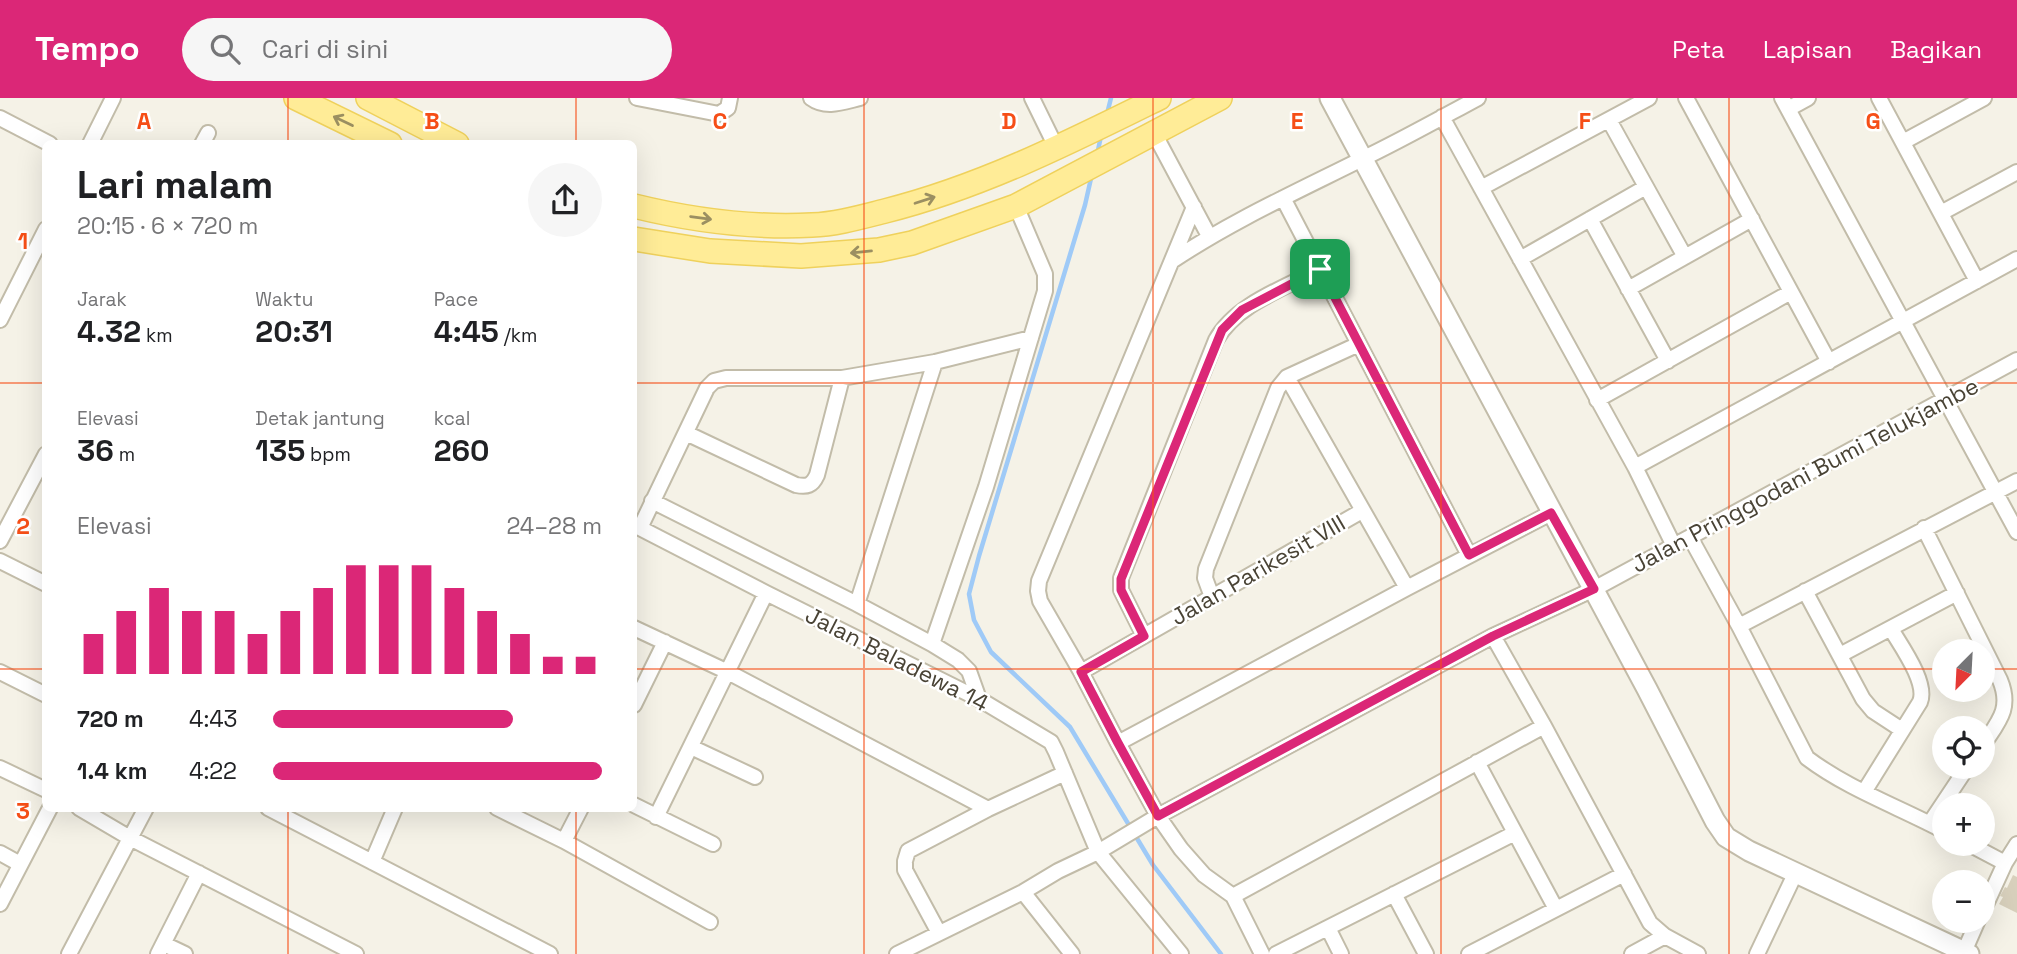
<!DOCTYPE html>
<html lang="id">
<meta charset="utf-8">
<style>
:root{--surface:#fff;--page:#f6f6f6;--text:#202124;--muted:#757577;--accent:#db2777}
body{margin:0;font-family:"Space Grotesk",sans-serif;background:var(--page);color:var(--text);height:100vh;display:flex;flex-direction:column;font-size:26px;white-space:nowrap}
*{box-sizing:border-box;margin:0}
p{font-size:23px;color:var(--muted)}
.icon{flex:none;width:38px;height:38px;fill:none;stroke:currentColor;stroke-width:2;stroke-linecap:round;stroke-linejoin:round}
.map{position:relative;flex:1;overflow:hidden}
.side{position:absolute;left:42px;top:42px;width:595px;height:672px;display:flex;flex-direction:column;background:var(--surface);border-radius:10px;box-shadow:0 7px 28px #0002}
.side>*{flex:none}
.needle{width:46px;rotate:204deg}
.fabs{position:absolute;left:1932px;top:541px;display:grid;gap:14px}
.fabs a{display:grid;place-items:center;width:63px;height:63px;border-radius:50%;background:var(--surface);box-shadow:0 7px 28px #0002;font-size:35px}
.pin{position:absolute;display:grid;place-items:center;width:60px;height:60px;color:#fff;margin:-30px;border-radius:14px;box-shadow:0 4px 10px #0006}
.round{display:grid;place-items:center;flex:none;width:74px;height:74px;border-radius:37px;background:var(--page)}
.summary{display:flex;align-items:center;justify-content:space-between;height:119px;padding:0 35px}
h1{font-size:38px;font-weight:700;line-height:52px}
.metrics{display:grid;grid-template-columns:repeat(3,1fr);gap:10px;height:119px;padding:7px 35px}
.metrics div{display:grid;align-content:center}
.metrics b{font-size:30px;font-weight:700}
.metrics small{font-size:19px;font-weight:400}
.metrics p{font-size:19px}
.chart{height:196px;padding:14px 35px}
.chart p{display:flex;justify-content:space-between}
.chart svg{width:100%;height:126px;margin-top:7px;stroke:var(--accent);stroke-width:6}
ul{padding:0 35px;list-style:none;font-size:23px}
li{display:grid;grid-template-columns:112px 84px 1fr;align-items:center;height:52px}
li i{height:18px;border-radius:9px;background:var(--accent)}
header{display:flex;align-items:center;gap:42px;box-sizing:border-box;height:98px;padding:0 35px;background:var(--accent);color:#fff}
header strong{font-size:33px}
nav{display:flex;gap:38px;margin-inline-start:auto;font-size:24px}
.search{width:490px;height:63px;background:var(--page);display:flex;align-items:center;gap:18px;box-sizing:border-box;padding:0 24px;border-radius:38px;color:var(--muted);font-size:26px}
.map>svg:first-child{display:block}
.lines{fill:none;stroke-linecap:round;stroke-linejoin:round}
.stream{stroke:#9fcaf7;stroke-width:4.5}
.building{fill:#d8d0bc}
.minor-casing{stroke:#c2bca9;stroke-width:18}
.tertiary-casing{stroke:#c2bca9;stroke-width:23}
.primary-casing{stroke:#efd15c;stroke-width:26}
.minor{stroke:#fff;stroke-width:14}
.tertiary{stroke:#fff;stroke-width:19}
.primary{stroke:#ffec97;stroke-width:23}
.oneway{stroke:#9b8f61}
.route-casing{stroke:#fff;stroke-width:14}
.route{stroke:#db2777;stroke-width:9}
.grid{fill:none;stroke:#f64e17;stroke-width:2;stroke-opacity:0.55}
.labels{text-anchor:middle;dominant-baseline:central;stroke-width:5;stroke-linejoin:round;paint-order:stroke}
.street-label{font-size:23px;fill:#494335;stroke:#fff}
.grid-label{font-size:23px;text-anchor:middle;font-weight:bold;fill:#f64e17;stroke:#fff;stroke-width:5;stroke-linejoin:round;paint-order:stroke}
</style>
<header>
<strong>Tempo</strong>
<div class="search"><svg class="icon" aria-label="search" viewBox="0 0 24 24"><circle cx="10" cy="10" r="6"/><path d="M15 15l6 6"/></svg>Cari di sini</div>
<nav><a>Peta</a><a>Lapisan</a><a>Bagikan</a></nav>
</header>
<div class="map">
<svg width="2017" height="856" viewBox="0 0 2017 856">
<rect width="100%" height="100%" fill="#f5f2e7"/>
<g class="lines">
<!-- stream -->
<path class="stream" d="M1107,16L1111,0
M1097,57L1101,38
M1092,76L1085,107L979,458L969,496L974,522L991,554L1070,629L1153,767L1221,856"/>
</g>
<!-- building -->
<path class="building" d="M2013,777L2017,779V815L1999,806L2003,799L2000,798L2005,789L2007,790Z"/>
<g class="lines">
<defs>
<path id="minor" d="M637,0L719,16L728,10L730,0
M811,0C826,11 843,4 860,0
M1032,0L1057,51
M1686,0L1829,264
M1782,0L2017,434
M1879,0L1977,183
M1788,11L1808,0
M1442,19L1635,369L1674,448
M0,20L50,46
M1609,22L1685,159
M1154,35L1209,138
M1903,44L1984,0
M90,46L113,0
M202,46L208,35
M1481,90L1649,0
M1283,100L1469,457
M1194,109L1039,483L1038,493L1040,503L1081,574L1118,645L1158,718L1181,751L1204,777L1233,798L1262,856
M1941,115L2017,74
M1590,121L1668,263
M1520,161L1646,89
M1172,163C1232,123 1296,94 1360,62C1400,43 1439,21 1478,0
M1628,191L1752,121
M0,222L46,131
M1287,279L1407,490
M1597,302L1791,194
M686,335L796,387C807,389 812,388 817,377L842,280
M1635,369L2017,161
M652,403L857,506L932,546L958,562L969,573L979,601
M634,427L766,495L979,601L1051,644L1056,654L1098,754L1181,856
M640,430L707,290L714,283L726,280H842L935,264L1031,240
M1924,430L2000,582C2012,611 1998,624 1983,647
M1690,439L1739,528L1807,660C1848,691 1899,709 1944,733
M0,443L46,356
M0,463L46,486
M1805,493L1863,601L1873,613L1902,632
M1212,499L1205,480L1206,471L1278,290L1287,279L1359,246
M857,506L935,264
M1739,528L2017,383
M634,530L728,574L988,711
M1144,538L1121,492V480L1216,242C1236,206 1285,190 1320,171
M1493,538L1544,628L1650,825L1665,838L1698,856
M932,546L986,389L1045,193V176L1016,108
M1840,557L1957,495
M0,574L46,597
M1081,574L1362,413
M634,607L665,544
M1118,645L1407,490L1551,415
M691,649L755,679
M1477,664L1556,811
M0,670L46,692
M1864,694L1920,604C1928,585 1901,548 1891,531
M634,707L713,746
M79,710L130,740L356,856
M268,710L550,856
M497,710L564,743L710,824
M656,719L766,495
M1930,725L1968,668
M564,743L581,710
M1969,746L2005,765
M0,755L20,766
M372,764L395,710
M1023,794L1072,856
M1394,796L1426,856
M1233,798L1544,628
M0,806L50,710
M1983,813L2005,765L2017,746
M1328,830L1341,856
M939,835L905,772V763L908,753L988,711L1065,675
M164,846L185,856
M1964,854L1978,822
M69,856L146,710
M158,856L199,775
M897,856L1023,794L1058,773L1098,754L1158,718L1493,538L1594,491L2017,262
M1276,856L1515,735
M1469,856L1624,776
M1632,856L1665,838
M1757,856L1796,774"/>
<path id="tertiary" d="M1330,0L1647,591L1715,723L1726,739L1749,753L1969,856"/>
<path id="primary" d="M296,0L390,46
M368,0L457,46
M634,108C691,122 753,130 812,127C837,126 861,119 885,113C981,89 1070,44 1159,0
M634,141L710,153L801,158L879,152L912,145L1016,108L1220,0"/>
</defs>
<!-- minor casing -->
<use href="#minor" class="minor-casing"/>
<!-- tertiary casing -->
<use href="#tertiary" class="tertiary-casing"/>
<!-- primary casing -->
<use href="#primary" class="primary-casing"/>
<!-- minor -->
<use href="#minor" class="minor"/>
<!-- tertiary -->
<use href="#tertiary" class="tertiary"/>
<!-- primary -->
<use href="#primary" class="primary"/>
</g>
<!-- one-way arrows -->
<defs><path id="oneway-shaft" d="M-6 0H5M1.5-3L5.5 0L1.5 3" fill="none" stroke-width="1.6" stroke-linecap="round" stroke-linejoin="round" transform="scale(1.75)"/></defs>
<g class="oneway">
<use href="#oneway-shaft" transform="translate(343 23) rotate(-154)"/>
<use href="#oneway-shaft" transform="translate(925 102) rotate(-18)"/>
<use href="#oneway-shaft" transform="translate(701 120) rotate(8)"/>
<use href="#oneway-shaft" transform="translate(861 154) rotate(174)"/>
</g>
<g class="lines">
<defs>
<path id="route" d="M1320,171L1469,457L1551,415L1594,491L1493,538L1158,718L1118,645L1081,574L1144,538L1121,492V481L1222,232L1242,212Z"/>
</defs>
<!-- route casing -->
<use href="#route" class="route-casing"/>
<!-- route -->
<use href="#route" class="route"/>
</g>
<!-- grid -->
<path class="grid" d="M288,0V46M576,0V46M864,0V856M1153,0V856M1441,0V856M1729,0V856M0,285H46M634,285H2017M0,571H46M634,571H1944M1983,571H2017M288,710V856M576,710V856"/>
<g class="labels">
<!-- street labels -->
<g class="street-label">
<text transform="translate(1805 377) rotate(-28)">Jalan Pringgodani Bumi Telukjambe</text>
<text transform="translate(1258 472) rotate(-30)">Jalan Parikesit VIII</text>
<text transform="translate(897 561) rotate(27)">Jalan Baladewa 14</text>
</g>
</g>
<g class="grid-label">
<text x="144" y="31">A</text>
<text x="432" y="31">B</text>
<text x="720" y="31">C</text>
<text x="1009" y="31">D</text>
<text x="1297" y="31">E</text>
<text x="1585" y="31">F</text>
<text x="1873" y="31">G</text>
<text x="23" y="151">1</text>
<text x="23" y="436">2</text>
<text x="23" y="721">3</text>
</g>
</svg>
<div class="fabs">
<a><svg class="needle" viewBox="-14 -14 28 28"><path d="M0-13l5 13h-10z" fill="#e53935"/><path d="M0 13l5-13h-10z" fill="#757577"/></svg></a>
<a><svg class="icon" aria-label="locate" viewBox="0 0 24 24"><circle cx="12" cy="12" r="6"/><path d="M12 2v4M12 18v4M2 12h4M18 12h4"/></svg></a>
<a>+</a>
<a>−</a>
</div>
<div class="pin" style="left:1320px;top:171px;background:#1e9e55"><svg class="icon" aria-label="arrive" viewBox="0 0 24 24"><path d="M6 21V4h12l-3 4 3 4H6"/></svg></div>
<section class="side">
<div class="summary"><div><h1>Lari malam</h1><p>20:15 · 6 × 720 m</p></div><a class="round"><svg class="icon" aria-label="share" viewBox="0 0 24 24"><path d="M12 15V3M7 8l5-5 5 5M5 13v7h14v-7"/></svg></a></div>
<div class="metrics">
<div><p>Jarak</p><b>4.32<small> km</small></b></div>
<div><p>Waktu</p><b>20:31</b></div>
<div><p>Pace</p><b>4:45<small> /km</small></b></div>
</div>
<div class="metrics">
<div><p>Elevasi</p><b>36<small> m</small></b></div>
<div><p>Detak jantung</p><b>135<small> bpm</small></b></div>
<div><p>kcal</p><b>260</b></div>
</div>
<div class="chart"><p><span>Elevasi</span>24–28 m</p>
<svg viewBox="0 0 160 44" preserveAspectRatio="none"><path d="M5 44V30M15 44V22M25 44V14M35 44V22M45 44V22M55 44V30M65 44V22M75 44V14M85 44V6M95 44V6M105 44V6M115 44V14M125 44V22M135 44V30M145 44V38M155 44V38"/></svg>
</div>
<ul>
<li><b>720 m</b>4:43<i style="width:73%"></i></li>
<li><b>1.4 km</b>4:22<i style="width:100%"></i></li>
</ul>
</section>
</div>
